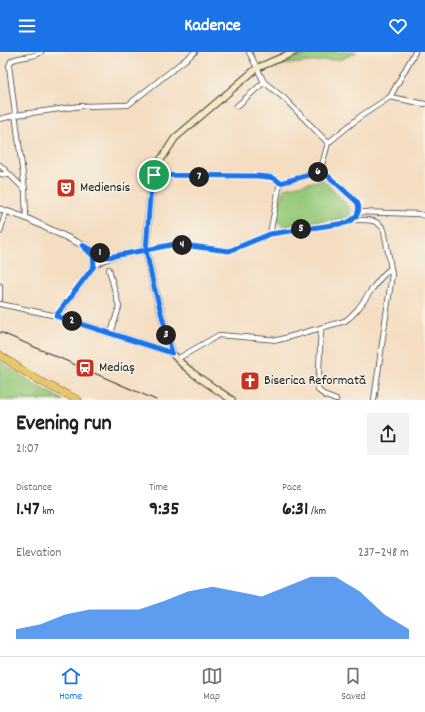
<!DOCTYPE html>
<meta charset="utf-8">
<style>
:root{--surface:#fff;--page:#f2f2f2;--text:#202124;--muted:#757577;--line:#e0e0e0;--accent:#1a73e8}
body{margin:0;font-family:Dekko,sans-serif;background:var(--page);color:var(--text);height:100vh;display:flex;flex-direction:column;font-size:15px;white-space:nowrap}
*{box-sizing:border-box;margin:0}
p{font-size:13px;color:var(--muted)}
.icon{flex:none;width:22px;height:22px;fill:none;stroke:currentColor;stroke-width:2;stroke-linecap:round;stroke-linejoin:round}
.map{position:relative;height:348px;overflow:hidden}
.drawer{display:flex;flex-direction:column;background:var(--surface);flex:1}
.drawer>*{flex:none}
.pin{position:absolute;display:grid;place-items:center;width:34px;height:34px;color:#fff;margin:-17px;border:2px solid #fff;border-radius:50%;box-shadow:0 1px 4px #0007}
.km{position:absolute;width:20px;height:20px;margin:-10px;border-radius:50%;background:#222;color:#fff;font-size:11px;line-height:20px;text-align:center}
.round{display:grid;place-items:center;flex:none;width:42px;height:42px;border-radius:0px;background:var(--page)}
.headline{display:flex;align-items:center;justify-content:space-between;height:68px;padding:0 16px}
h1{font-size:22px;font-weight:700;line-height:30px}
.stats{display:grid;grid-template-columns:repeat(3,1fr);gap:6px;height:68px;padding:4px 16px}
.stats div{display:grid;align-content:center}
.stats b{font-size:20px;font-weight:700}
.stats small{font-size:11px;font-weight:400}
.stats p{font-size:11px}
.chart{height:112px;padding:8px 16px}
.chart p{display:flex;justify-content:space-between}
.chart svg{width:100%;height:72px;margin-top:4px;fill:var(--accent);opacity:.7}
header{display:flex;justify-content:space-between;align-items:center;height:52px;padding:0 16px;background:var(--accent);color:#fff;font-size:18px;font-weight:700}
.tab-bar{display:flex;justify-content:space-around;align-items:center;height:56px;border-top:1px solid var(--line);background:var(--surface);font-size:11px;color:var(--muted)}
.tab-bar a{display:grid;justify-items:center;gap:2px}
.tab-bar .current{color:var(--accent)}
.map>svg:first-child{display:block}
.green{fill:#96c979;stroke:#59724a}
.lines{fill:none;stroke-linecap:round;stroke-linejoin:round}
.minor-casing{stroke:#3c3935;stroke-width:6}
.tertiary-casing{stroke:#3c3935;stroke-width:7}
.secondary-casing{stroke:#3c3935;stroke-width:8}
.primary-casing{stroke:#3c3935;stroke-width:8}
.minor{stroke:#fff;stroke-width:4.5}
.tertiary{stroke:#fff;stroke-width:5.5}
.secondary{stroke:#f6e9c3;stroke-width:6}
.primary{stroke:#e9c769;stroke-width:7}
.rail{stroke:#1c1c1c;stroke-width:1}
.route-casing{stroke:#fff;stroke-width:8}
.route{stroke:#1a73e8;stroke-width:5}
.labels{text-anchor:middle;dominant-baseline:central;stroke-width:3;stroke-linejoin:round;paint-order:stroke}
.poi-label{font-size:14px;fill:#1c1c1c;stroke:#f7f3e8;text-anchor:start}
</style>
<header><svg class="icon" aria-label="menu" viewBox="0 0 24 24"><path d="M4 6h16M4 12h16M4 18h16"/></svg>Kadence<svg class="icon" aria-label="heart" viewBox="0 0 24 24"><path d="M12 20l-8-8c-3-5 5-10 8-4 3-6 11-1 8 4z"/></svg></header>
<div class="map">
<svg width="425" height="348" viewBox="0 0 425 348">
<rect width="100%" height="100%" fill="#f7f3e8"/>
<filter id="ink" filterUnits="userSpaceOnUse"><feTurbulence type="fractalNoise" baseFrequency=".025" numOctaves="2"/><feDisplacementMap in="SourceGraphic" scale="8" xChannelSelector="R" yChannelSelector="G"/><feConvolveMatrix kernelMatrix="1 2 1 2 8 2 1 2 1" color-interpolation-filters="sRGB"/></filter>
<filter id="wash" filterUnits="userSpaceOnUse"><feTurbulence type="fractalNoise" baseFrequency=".012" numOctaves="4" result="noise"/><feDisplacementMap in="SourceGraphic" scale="16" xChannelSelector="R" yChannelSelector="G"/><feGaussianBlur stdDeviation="0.9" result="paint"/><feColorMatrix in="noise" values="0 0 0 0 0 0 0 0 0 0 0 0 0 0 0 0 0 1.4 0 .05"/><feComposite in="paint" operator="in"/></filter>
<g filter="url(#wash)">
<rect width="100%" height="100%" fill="#f4ddc1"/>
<!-- green -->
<path class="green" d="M311,0H357L342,7L278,13Z
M323,128L351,158L348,166L284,174L277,169V158L285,136Z
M0,309L28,328L63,348H0Z"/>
</g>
<g filter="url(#ink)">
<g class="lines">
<defs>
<path id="minor" d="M249,0L264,30L285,47L328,91
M390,45L425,52
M237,54L264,30
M0,67L16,63L81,54L128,53L195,0
M0,113L24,137
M320,120L328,91L361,64L390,45L415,0
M0,122L9,123
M154,123L257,124L271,125L278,128L280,131
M358,160L419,162L425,164
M26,166L25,139L9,14L11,9C20,3 32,7 41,0
M354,168C366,168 377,166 384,178L392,222L374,348
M0,180L6,159
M270,182L280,131
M146,198L175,192L229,199L270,182L346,171C355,168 361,160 357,150L327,123L320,120L280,131
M109,217L119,255L111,281
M0,234V247
M0,252L57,264
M321,276L318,338L326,344L336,348
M177,307L219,283L278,288L345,269C364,256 372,230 391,216"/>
<path id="tertiary" d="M0,157L26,166L108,205
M87,197L93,204L94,214
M146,198C128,202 109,202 94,214L57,264L172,301"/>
<path id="secondary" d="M232,348C212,334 187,320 172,301L153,231L146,198L150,145L158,112L175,86L257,16L294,0"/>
<path id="primary" d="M0,303L34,326L78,348"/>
</defs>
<!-- minor casing -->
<use href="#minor" class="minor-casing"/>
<!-- tertiary casing -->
<use href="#tertiary" class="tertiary-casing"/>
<!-- secondary casing -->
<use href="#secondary" class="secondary-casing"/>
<!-- primary casing -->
<use href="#primary" class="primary-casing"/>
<!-- minor -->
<use href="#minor" class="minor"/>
<!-- tertiary -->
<use href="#tertiary" class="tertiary"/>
<!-- secondary -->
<use href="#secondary" class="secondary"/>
<!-- primary -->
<use href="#primary" class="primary"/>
<!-- rail -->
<path class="rail" d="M0,280L156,348"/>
</g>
</g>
<g class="lines" filter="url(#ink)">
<defs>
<path id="route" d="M154,123L150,145L146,198L108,205L82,193L93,204L94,214L56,264L172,301L153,231L146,198L175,192L229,199L270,182L346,171C355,168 362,160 357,150L327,123L320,120L280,131C275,124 265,125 258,124L154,123"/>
</defs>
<!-- route casing -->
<use href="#route" class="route-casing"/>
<!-- route -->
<use href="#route" class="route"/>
</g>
<!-- icons -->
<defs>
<symbol id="theatre-square" viewBox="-11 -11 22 22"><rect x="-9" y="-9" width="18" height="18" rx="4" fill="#c8321e" stroke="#f7f3e8"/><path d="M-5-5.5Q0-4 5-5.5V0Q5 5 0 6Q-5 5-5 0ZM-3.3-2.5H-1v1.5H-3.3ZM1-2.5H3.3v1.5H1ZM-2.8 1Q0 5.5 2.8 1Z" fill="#fff"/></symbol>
<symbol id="station-square" viewBox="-11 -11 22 22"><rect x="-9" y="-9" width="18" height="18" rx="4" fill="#c8321e" stroke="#f7f3e8"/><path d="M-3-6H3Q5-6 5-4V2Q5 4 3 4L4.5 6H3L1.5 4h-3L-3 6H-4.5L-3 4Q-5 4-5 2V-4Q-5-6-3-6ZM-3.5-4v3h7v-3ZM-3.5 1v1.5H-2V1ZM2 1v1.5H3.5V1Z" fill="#fff"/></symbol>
<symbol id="church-square" viewBox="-11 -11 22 22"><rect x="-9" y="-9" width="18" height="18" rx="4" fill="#c8321e" stroke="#f7f3e8"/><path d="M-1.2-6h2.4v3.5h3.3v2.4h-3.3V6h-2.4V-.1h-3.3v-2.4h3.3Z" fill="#fff"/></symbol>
</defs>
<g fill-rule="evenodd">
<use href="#theatre-square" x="55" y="125" width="22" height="22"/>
<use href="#station-square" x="74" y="305" width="22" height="22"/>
<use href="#church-square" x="239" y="318" width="22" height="22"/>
</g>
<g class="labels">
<!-- poi labels -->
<g class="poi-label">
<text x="80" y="136">Mediensis</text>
<text x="99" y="316">Mediaș</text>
<text x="264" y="329">Biserica Reformată</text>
</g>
</g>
</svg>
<div class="pin" style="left:154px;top:123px;background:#1e9e55"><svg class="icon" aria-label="arrive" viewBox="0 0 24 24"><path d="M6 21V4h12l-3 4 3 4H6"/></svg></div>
<b class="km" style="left:100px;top:201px">1</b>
<b class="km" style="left:72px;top:269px">2</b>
<b class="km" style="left:166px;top:283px">3</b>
<b class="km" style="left:182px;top:193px">4</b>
<b class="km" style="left:301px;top:177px">5</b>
<b class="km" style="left:318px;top:120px">6</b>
<b class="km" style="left:199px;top:125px">7</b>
</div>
<section class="drawer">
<div class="headline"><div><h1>Evening run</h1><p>21:07</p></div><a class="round"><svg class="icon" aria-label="share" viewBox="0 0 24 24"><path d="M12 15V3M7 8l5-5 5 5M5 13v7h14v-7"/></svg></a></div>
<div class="stats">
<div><p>Distance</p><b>1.47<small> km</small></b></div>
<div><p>Time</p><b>9:35</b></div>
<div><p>Pace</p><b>6:31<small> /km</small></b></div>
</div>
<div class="chart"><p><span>Elevation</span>237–248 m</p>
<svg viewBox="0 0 160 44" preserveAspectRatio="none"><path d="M0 44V38L10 35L20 29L30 26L40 26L50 26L60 21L70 15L80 12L90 15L100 18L110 12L120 6L130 6L140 15L150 29L160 38V44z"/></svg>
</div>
</section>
<nav class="tab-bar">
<a class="current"><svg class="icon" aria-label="home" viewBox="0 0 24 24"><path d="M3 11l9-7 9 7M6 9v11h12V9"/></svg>Home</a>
<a><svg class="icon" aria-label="map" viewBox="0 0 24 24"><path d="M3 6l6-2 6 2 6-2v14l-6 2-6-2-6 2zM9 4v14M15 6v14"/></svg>Map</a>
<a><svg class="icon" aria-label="saved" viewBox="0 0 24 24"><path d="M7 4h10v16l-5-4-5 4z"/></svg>Saved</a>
</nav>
